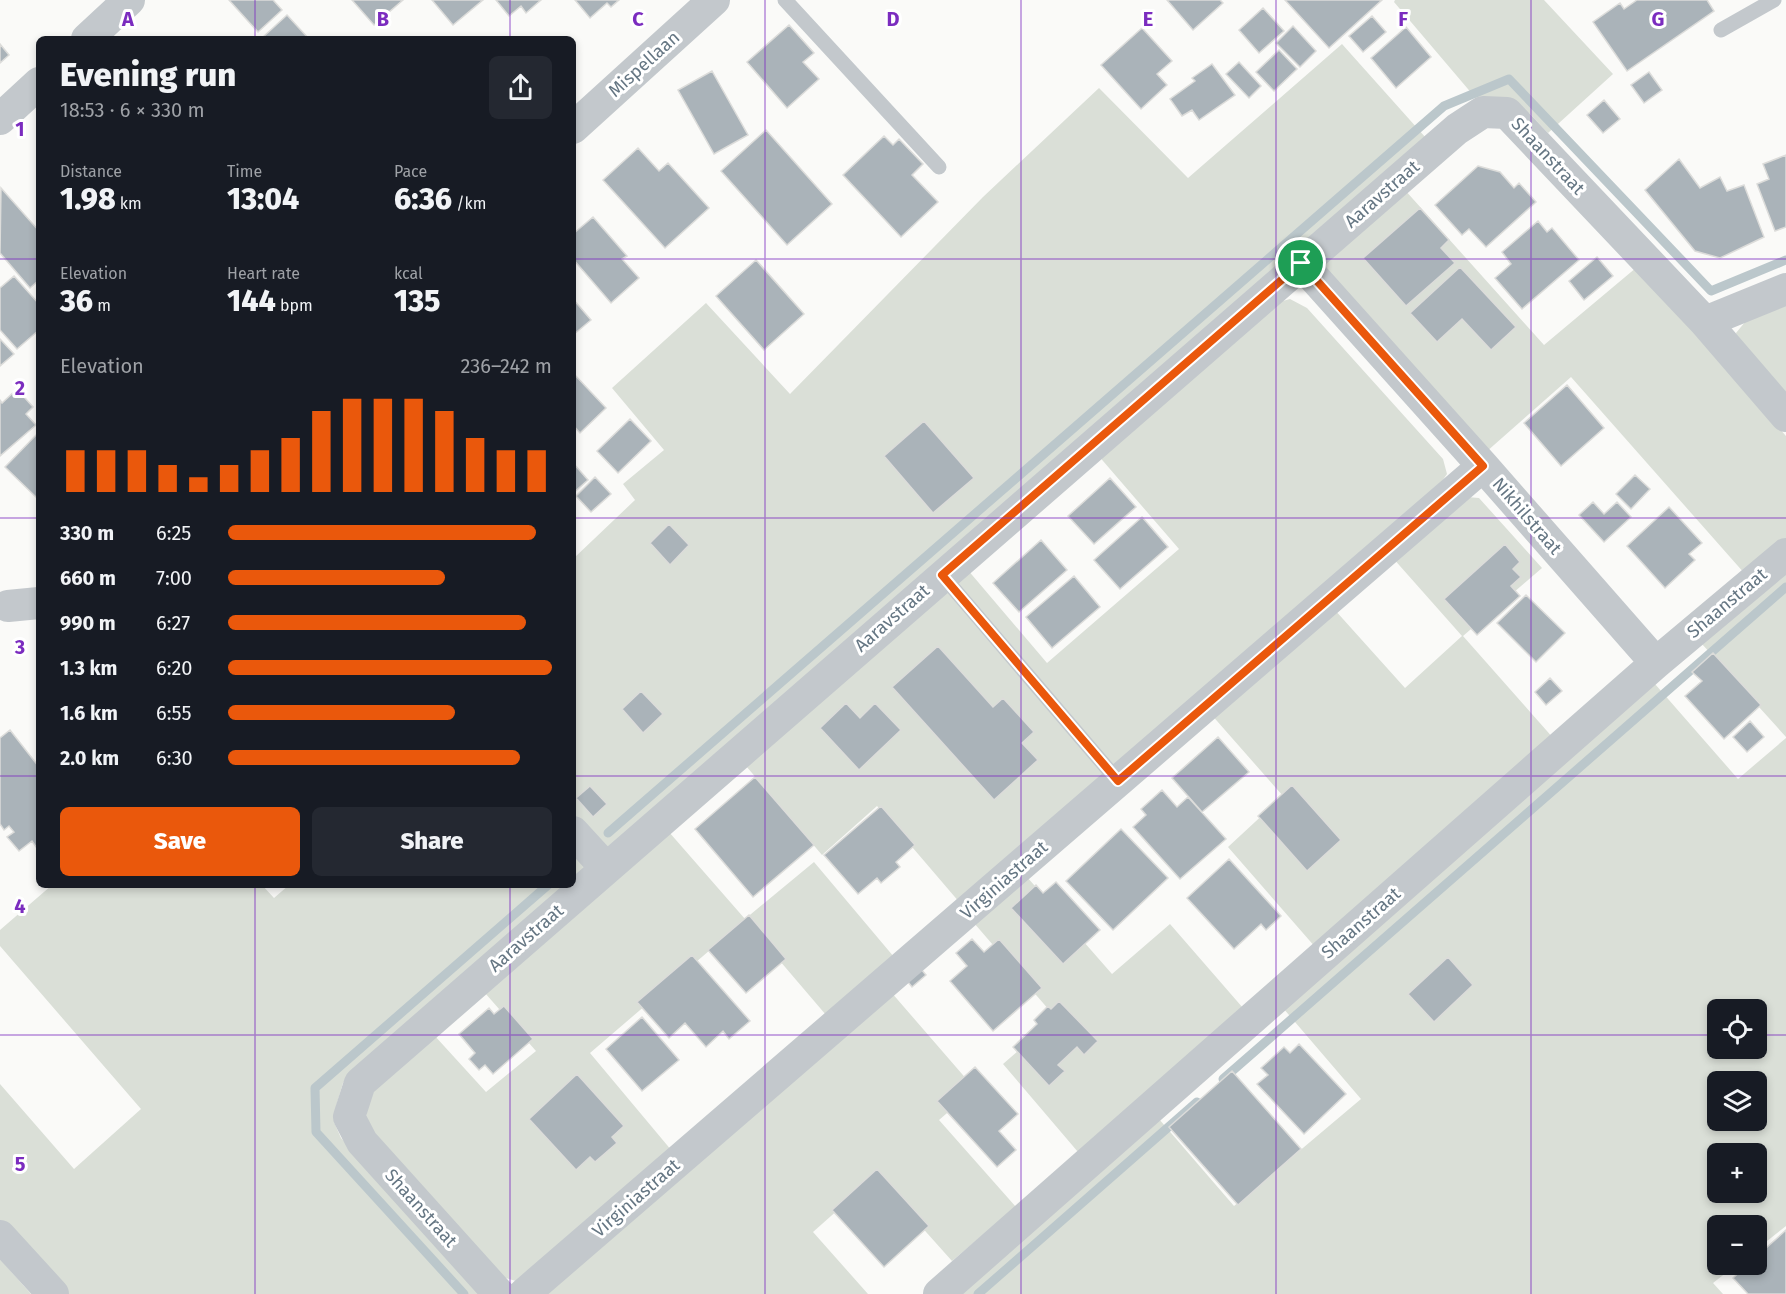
<!DOCTYPE html>
<meta charset="utf-8">
<style>
:root{--surface:#171b24;--page:#242831;--text:#f1f3f6;--muted:#9ea1a6;--accent:#ea580c}
body{margin:0;font-family:"Fira Sans",sans-serif;background:var(--page);color:var(--text);height:100vh;display:flex;flex-direction:column;font-size:22px;white-space:nowrap}
*{box-sizing:border-box;margin:0}
p{font-size:20px;color:var(--muted)}
.icon{flex:none;width:33px;height:33px;fill:none;stroke:currentColor;stroke-width:2;stroke-linecap:round;stroke-linejoin:round}
.map{position:relative;flex:1;overflow:hidden}
.panel{position:absolute;left:36px;top:36px;width:540px;height:852px;display:flex;flex-direction:column;background:var(--surface);border-radius:9px;box-shadow:0 3px 9px #0003}
.panel>*{flex:none}
.fabs{position:absolute;left:1707px;top:999px;display:grid;gap:12px}
.fabs a{display:grid;place-items:center;width:60px;height:60px;border-radius:9px;background:var(--surface);box-shadow:0 3px 9px #0003;font-size:30px}
.pin{position:absolute;display:grid;place-items:center;width:51px;height:51px;color:#fff;margin:-26px;border:3px solid #fff;border-radius:50%;box-shadow:0 2px 6px #0007}
.round{display:grid;place-items:center;flex:none;width:63px;height:63px;border-radius:9px;background:var(--page)}
.overview{display:flex;align-items:center;justify-content:space-between;height:102px;padding:0 24px}
h1{font-size:33px;font-weight:800;line-height:45px}
.figures{display:grid;grid-template-columns:repeat(3,1fr);gap:9px;height:102px;padding:6px 24px}
.figures div{display:grid;align-content:center}
.figures b{font-size:30px;font-weight:800}
.figures small{font-size:16px;font-weight:400}
.figures p{font-size:16px}
.chart{height:168px;padding:12px 24px}
.chart p{display:flex;justify-content:space-between}
.chart svg{width:100%;height:108px;margin-top:6px;stroke:var(--accent);stroke-width:6}
.cta{display:flex;gap:12px;margin-top:auto;padding:12px 24px}
.cta a{flex:1;height:69px;border-radius:9px;background:var(--accent);color:#fff;font-size:24px;font-weight:800;line-height:69px;text-align:center}
.cta a+a{background:var(--page);color:var(--text)}
ul{padding:0 24px;list-style:none;font-size:20px}
li{display:grid;grid-template-columns:96px 72px 1fr;align-items:center;height:45px}
li i{height:15px;border-radius:8px;background:var(--accent)}
.map>svg:first-child{display:block}
.green{fill:#dadfd7;fill-rule:evenodd}
.lines{fill:none;stroke-linecap:round;stroke-linejoin:round}
.stream{stroke:#bbc7cb;stroke-width:9}
.building{fill:#aab3b9;stroke:#dcdcda;stroke-width:1.5}
.service{stroke:#c3c8cc;stroke-width:15}
.minor{stroke:#c3c8cc;stroke-width:32}
.route-casing{stroke:#fff;stroke-width:12}
.route{stroke:#ea580c;stroke-width:8}
.grid{fill:none;stroke:#7b2cbf;stroke-width:1.5;stroke-opacity:0.55}
.labels{text-anchor:middle;dominant-baseline:central;stroke-width:6;stroke-linejoin:round;paint-order:stroke}
.street-label{font-size:18px;fill:#657683;stroke:#fff}
.grid-label{font-size:20px;text-anchor:middle;font-weight:bold;fill:#7b2cbf;stroke:#fff;stroke-width:6;stroke-linejoin:round;paint-order:stroke}
</style>
<div class="map">
<svg width="1786" height="1294" viewBox="0 0 1786 1294">
<rect width="100%" height="100%" fill="#fafaf8"/>
<!-- green -->
<path class="green" d="M1395,0H1544L1613,74L1548,133L1530,114L1509,103L1479,102L1394,2Z
M1342,44L1426,138L573,880V559L635,500L623,484L664,450L612,388L706,303L790,394L983,197L1099,88L1188,178Z
M1404,189L1544,345L1637,267L1786,436V540L1745,574L1571,377L1477,460L1322,286V259Z
M1290,299L1307,308L1443,459L1447,474L1435,491L960,903L877,806L822,855L746,766L967,569L1047,663L1179,549L1097,454L1272,304Z
M1786,305V400L1737,339L1736,333L1745,322Z
M1467,497L1479,498L1542,568L1463,636L1554,739L1316,948L1228,847L1283,796L1210,713L1334,609L1405,688L1462,636L1392,557Z
M1786,573V737L1702,644Z
M1655,684L1738,779L1786,738V1226L1757,1249L1756,1226H1718V1264L1736,1265L1713,1283L1723,1294H959L1159,1119L1234,1206L1361,1099L1283,1008ZM1718,1010H1756V1048H1718ZM1718,1082H1756V1120H1718ZM1718,1154H1756V1192H1718Z
M669,832L745,919L814,862L894,957L826,1015L745,920L590,1053L672,1151L516,1281L502,1277L365,1122L370,1092L434,1035L486,1092L536,1051L485,993Z
M1027,877L1112,974L1170,924L1243,1008L1078,1152L1003,1064L1056,1018L974,923Z
M52,885H262L274,898L289,885H567L359,1066L343,1083L337,1103L334,1122L341,1138L483,1294H65L0,1223V1084L74,1169L141,1109L0,946V930Z
M891,992L975,1089L939,1120L1016,1207L952,1261L876,1176L813,1232L868,1294H542Z
M0,1259L31,1294H0Z"/>
<g class="lines">
<!-- stream -->
<path class="stream" d="M608,833L1444,106L1509,79L1711,291L1786,260
M1223,1079L1786,587
M464,1294L316,1132L315,1088L548,885
M978,1294L1197,1102"/>
</g>
<!-- building -->
<path class="building" d="M229,0H273L282,10L258,32Z
M352,0H403L374,25Z
M432,0H483L453,25Z
M496,0H541L526,13L521,6L509,16Z
M575,0H619L611,7L607,3L590,18Z
M1167,0H1220L1223,3L1193,30Z
M1285,0H1382L1329,48Z
M1637,0H1707L1714,11L1627,71L1593,22L1620,3L1624,9Z
M1263,8L1284,31L1259,53L1239,30Z
M287,15L309,39H263L262,38Z
M1372,16L1386,32L1363,52L1349,36Z
M789,25L814,53L803,62L819,79L787,108L747,62Z
M1293,26L1316,51L1300,67L1276,43Z
M1406,27L1431,57L1396,88L1371,58Z
M1142,28L1172,61L1157,74L1167,85L1141,109L1101,65Z
M0,44L9,55L0,63Z
M1279,50L1297,69L1274,91L1256,72Z
M1239,62L1261,86L1249,98L1226,74Z
M1212,64L1235,95L1199,120L1192,110L1182,116L1170,99L1195,81L1192,78Z
M712,71L748,135L714,154L678,90Z
M1649,72L1662,90L1644,103L1631,85Z
M1604,100L1620,119L1603,133L1587,115Z
M766,130L832,204L787,245L721,171Z
M884,136L893,145L899,139L923,164L912,175L938,202L901,237L843,175Z
M638,148L659,171L668,163L709,208L665,248L603,180Z
M1786,155V227L1775,231L1757,184L1769,179L1763,164Z
M1679,159L1700,188L1720,177L1727,191L1744,185L1764,237L1720,258L1695,251L1645,190Z
M1478,166L1500,172L1514,188L1519,183L1536,202L1486,247L1469,229L1462,235L1435,205Z
M1,188L39,231V280L30,288L0,253Z
M1420,208L1449,240L1441,248L1455,263L1406,306L1363,258Z
M593,217L627,256L622,259L639,278L611,303L573,259V234Z
M1538,221L1547,232L1552,228L1579,260L1522,309L1495,278L1511,264L1502,252Z
M1597,257L1613,276L1584,300L1569,281Z
M756,260L804,314L764,350L716,296Z
M1460,267L1516,327L1491,350L1462,319L1437,342L1410,313Z
M14,276L39,304V330L17,349L0,330V288Z
M573,299L591,320L573,335Z
M0,339L14,354L0,366Z
M573,373L606,408L580,433L573,425Z
M1567,385L1604,428L1561,466L1524,423Z
M17,389L33,407L26,414L36,425L0,456V400L2,403Z
M630,419L651,441L618,473L597,451Z
M924,421L974,478L933,513L884,456Z
M39,432V498L38,499L5,467Z
M573,463L588,480L573,493Z
M1635,475L1650,489L1631,509L1616,494Z
M595,477L611,494L591,512L576,496Z
M1110,478L1136,507L1094,544L1068,516Z
M1593,502L1604,514L1617,502L1631,517L1604,542L1579,515Z
M1669,507L1702,543L1689,554L1695,560L1665,588L1627,546Z
M1142,517L1168,547L1120,589L1094,560Z
M669,524L689,545L670,565L650,543Z
M1041,540L1067,570L1019,612L993,583Z
M1505,544L1520,562L1513,569L1521,577L1511,586L1520,596L1477,635L1444,599Z
M1074,576L1100,607L1052,648L1026,617Z
M1526,595L1565,633L1536,662L1497,623Z
M938,646L993,707L1003,698L1034,732L1022,743L1038,760L994,800L892,687Z
M1713,653L1761,705L1724,739L1685,696L1702,681L1692,672Z
M1550,678L1562,691L1546,705L1535,692Z
M641,691L663,714L643,733L622,709Z
M846,703L860,718L875,703L901,730L859,770L820,728Z
M1750,721L1764,737L1747,752L1733,737Z
M10,730L39,767V851L32,841L19,851L7,837L14,832L9,826L4,830L0,824V738Z
M1218,737L1249,772L1202,812L1172,778Z
M755,777L814,845L753,897L695,829Z
M1292,785L1341,840L1307,871L1258,816Z
M590,786L607,804L593,817L576,798Z
M1162,790L1177,807L1188,797L1226,839L1180,879L1133,827L1146,815L1141,809Z
M881,806L915,845L896,862L900,867L881,883L877,878L858,894L824,855Z
M1121,829L1168,878L1113,930L1066,881Z
M1229,859L1281,916L1266,930L1261,924L1234,949L1187,898Z
M1056,882L1100,930L1063,964L1011,908L1036,885L1043,893Z
M749,915L786,959L746,993L708,950Z
M972,939L984,952L999,939L1042,988L993,1031L950,981L967,966L956,953Z
M692,955L750,1021L729,1039L723,1031L706,1047L685,1023L669,1038L637,1002Z
M1448,957L1473,985L1434,1022L1408,994Z
M915,962L926,975L912,987L901,973Z
M1059,1001L1098,1041L1084,1055L1077,1047L1058,1065L1065,1071L1049,1086L1013,1047L1037,1024L1034,1020L1048,1006L1051,1009Z
M504,1006L533,1039L493,1074L485,1065L479,1070L469,1059L475,1053L459,1034L489,1008L494,1014Z
M642,1017L679,1060L642,1091L606,1049Z
M1299,1044L1346,1094L1304,1134L1257,1084L1268,1075L1261,1068L1284,1047L1290,1053Z
M975,1067L1018,1114L999,1131L1016,1150L997,1167L937,1101Z
M1232,1071L1301,1149L1238,1205L1169,1127Z
M577,1074L624,1126L612,1137L617,1143L595,1162L590,1157L576,1170L529,1119Z
M877,1169L929,1226L884,1267L832,1210Z
M1786,1230V1294H1748L1733,1278L1748,1264H1756V1257Z"/>
<g class="lines">
<!-- service -->
<path class="service" d="M785,0L939,167
M1721,30L1774,0
M942,575L1118,781"/>
<!-- minor -->
<path class="minor" d="M87,39L129,0
M0,119L39,83
M573,128L714,0
M1301,263L1483,466L1656,663
M1705,322L1786,289
M8,606L39,603
M573,832L606,868
M0,1236L53,1294
M499,1294L362,1142L349,1117L360,1083L1457,129L1483,112L1507,113L1705,322L1786,416
M524,1294L1483,466
M939,1294L1656,663L1786,554"/>
</g>
<g class="lines">
<defs>
<path id="route" d="M1301,263L1483,466L1118,781L942,575Z"/>
</defs>
<!-- route casing -->
<use href="#route" class="route-casing"/>
<!-- route -->
<use href="#route" class="route"/>
</g>
<!-- grid -->
<path class="grid" d="M255,0V39M510,0V39M765,0V1294M1021,0V1294M1276,0V1294M1531,0V1294M0,259H39M573,259H1786M0,518H39M573,518H1786M0,776H39M573,776H1786M255,885V1294M510,885V1294M0,1035H1718M1756,1035H1786"/>
<g class="labels">
<!-- street labels -->
<g class="street-label">
<text transform="translate(644 64) rotate(-42)">Mispellaan</text>
<text transform="translate(1548 156) rotate(47)">Shaanstraat</text>
<text transform="translate(1382 194) rotate(-41)">Aaravstraat</text>
<text transform="translate(1527 516) rotate(49)">Nikhilstraat</text>
<text transform="translate(1727 603) rotate(-40)">Shaanstraat</text>
<text transform="translate(892 618) rotate(-41)">Aaravstraat</text>
<text transform="translate(1004 880) rotate(-41)">Virginiastraat</text>
<text transform="translate(1361 923) rotate(-41)">Shaanstraat</text>
<text transform="translate(526 938) rotate(-41)">Aaravstraat</text>
<text transform="translate(636 1198) rotate(-41)">Virginiastraat</text>
<text transform="translate(421 1208) rotate(48)">Shaanstraat</text>
</g>
</g>
<g class="grid-label">
<text x="128" y="26">A</text>
<text x="383" y="26">B</text>
<text x="638" y="26">C</text>
<text x="893" y="26">D</text>
<text x="1148" y="26">E</text>
<text x="1403" y="26">F</text>
<text x="1658" y="26">G</text>
<text x="20" y="136">1</text>
<text x="20" y="395">2</text>
<text x="20" y="654">3</text>
<text x="20" y="913">4</text>
<text x="20" y="1171">5</text>
</g>
</svg>
<div class="fabs">
<a><svg class="icon" aria-label="locate" viewBox="0 0 24 24"><circle cx="12" cy="12" r="6"/><path d="M12 2v4M12 18v4M2 12h4M18 12h4"/></svg></a>
<a><svg class="icon" aria-label="layers" viewBox="0 0 24 24"><path d="M12 4l9 5-9 5-9-5zM3 14l9 5 9-5"/></svg></a>
<a>+</a>
<a>−</a>
</div>
<div class="pin" style="left:1301px;top:263px;background:#1e9e55"><svg class="icon" aria-label="arrive" viewBox="0 0 24 24"><path d="M6 21V4h12l-3 4 3 4H6"/></svg></div>
<section class="panel">
<div class="overview"><div><h1>Evening run</h1><p>18:53 · 6 × 330 m</p></div><a class="round"><svg class="icon" aria-label="share" viewBox="0 0 24 24"><path d="M12 15V3M7 8l5-5 5 5M5 13v7h14v-7"/></svg></a></div>
<div class="figures">
<div><p>Distance</p><b>1.98<small> km</small></b></div>
<div><p>Time</p><b>13:04</b></div>
<div><p>Pace</p><b>6:36<small> /km</small></b></div>
</div>
<div class="figures">
<div><p>Elevation</p><b>36<small> m</small></b></div>
<div><p>Heart rate</p><b>144<small> bpm</small></b></div>
<div><p>kcal</p><b>135</b></div>
</div>
<div class="chart"><p><span>Elevation</span>236–242 m</p>
<svg viewBox="0 0 160 44" preserveAspectRatio="none"><path d="M5 44V27M15 44V27M25 44V27M35 44V33M45 44V38M55 44V33M65 44V27M75 44V22M85 44V11M95 44V6M105 44V6M115 44V6M125 44V11M135 44V22M145 44V27M155 44V27"/></svg>
</div>
<ul>
<li><b>330 m</b>6:25<i style="width:95%"></i></li>
<li><b>660 m</b>7:00<i style="width:67%"></i></li>
<li><b>990 m</b>6:27<i style="width:92%"></i></li>
<li><b>1.3 km</b>6:20<i style="width:100%"></i></li>
<li><b>1.6 km</b>6:55<i style="width:70%"></i></li>
<li><b>2.0 km</b>6:30<i style="width:90%"></i></li>
</ul>
<div class="cta"><a>Save</a><a>Share</a></div>
</section>
</div>
